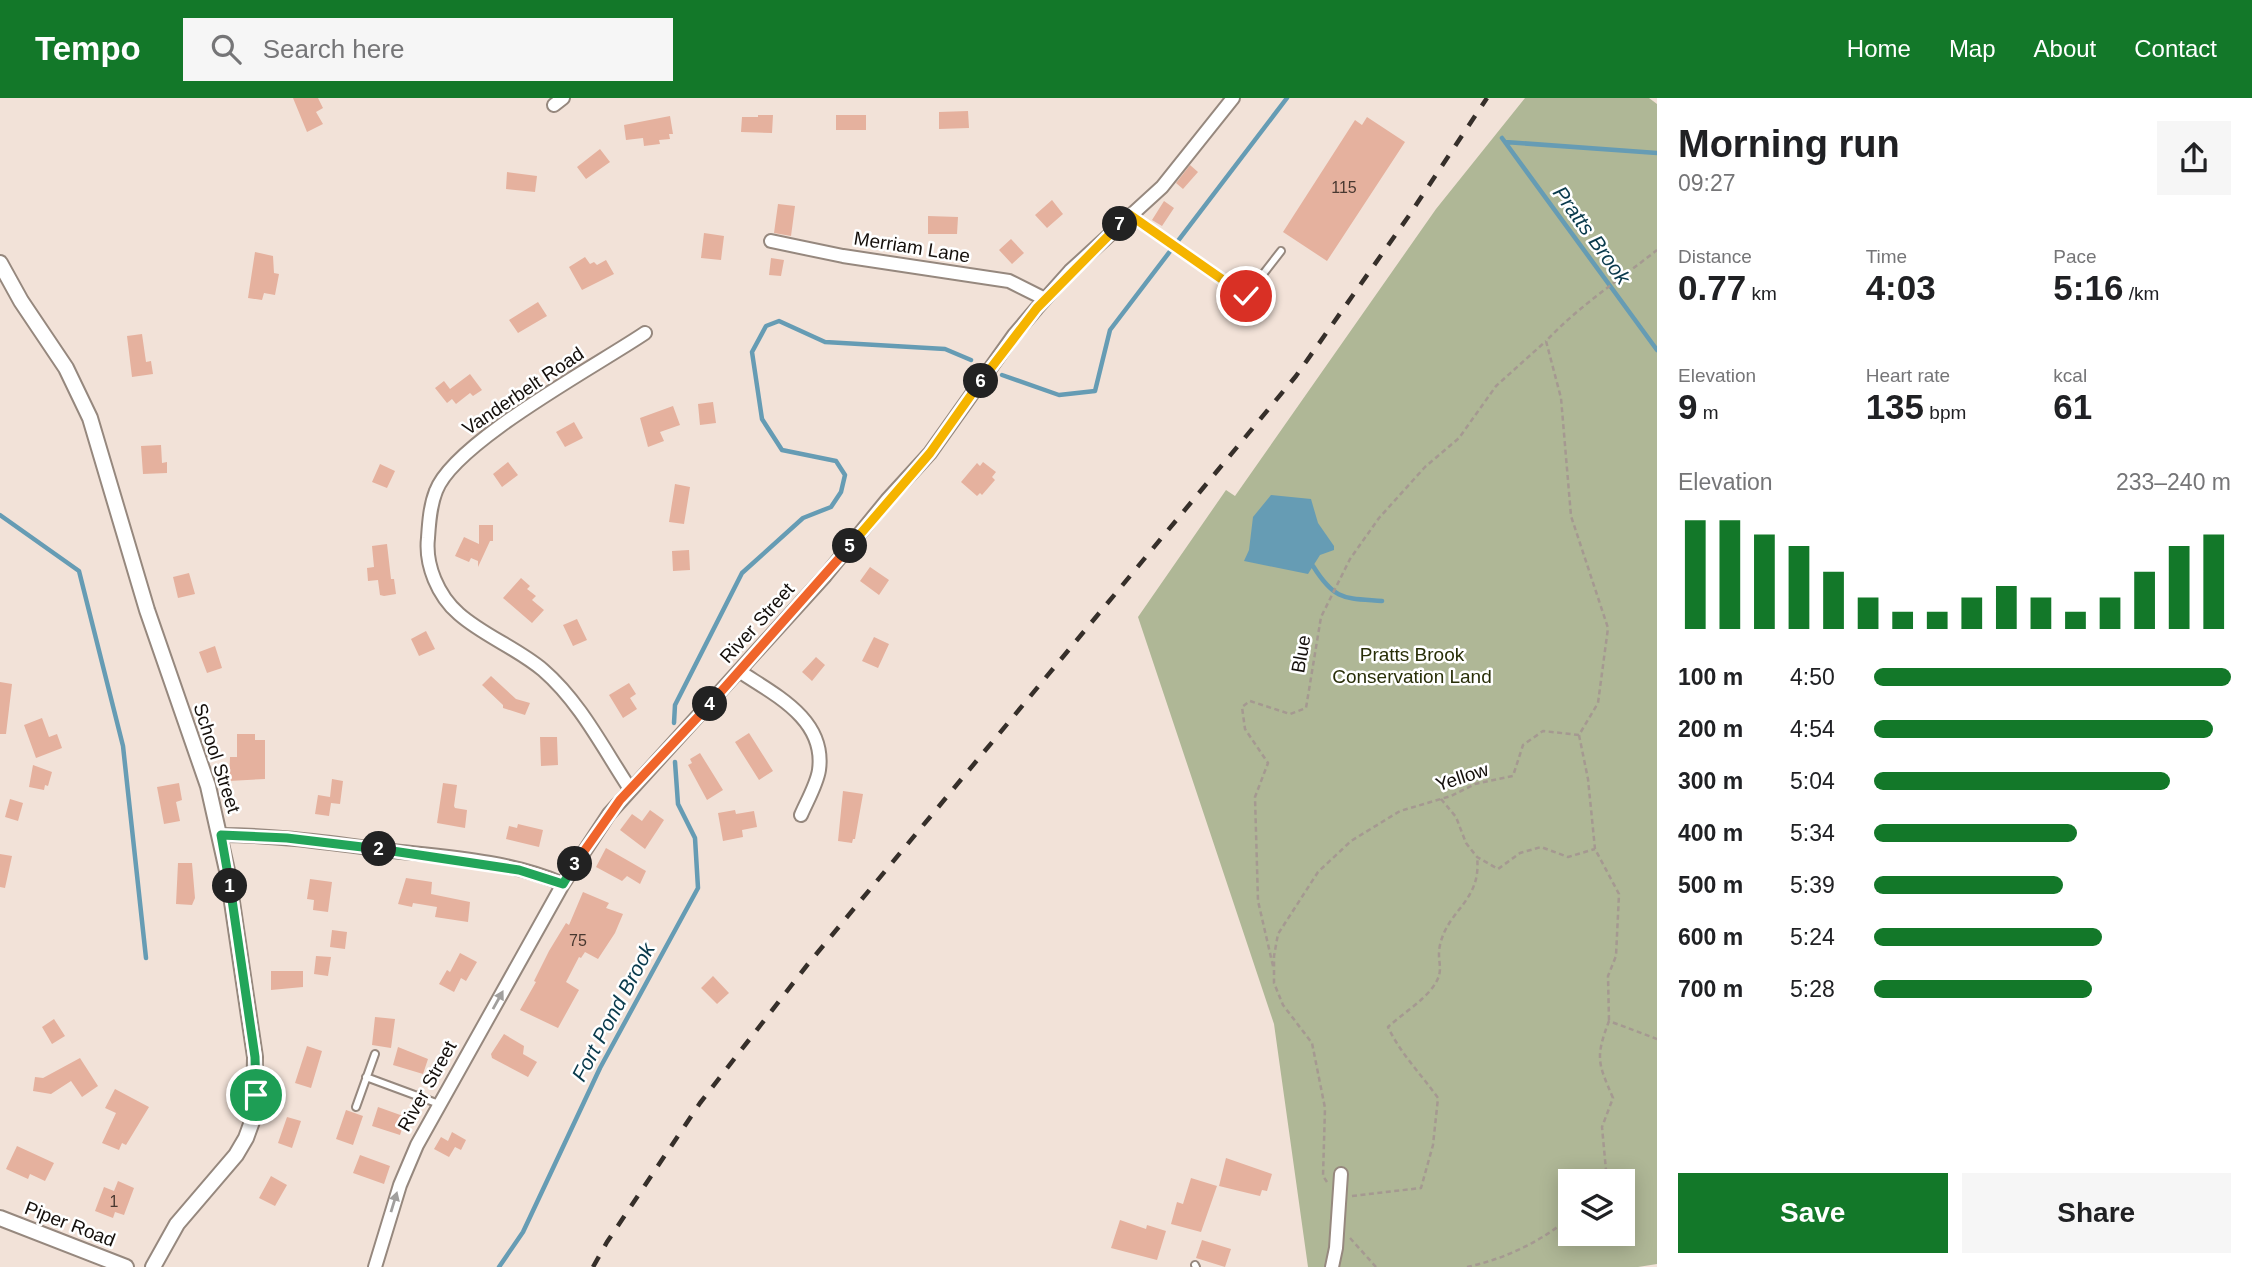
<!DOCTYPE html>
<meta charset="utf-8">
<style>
:root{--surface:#fff;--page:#f6f6f6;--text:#202124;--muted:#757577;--accent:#137829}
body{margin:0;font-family:Helvetica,sans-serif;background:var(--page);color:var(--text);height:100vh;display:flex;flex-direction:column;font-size:26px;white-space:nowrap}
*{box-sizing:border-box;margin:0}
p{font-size:23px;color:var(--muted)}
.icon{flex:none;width:38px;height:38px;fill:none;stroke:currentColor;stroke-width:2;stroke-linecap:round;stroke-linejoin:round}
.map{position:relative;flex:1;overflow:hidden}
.drawer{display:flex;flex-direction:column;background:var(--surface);width:595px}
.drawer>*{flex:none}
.controls{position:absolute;left:1558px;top:1071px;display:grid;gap:14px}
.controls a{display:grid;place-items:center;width:77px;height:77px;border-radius:0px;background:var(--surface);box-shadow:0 4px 18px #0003;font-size:35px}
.pin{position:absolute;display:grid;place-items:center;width:60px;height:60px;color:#fff;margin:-30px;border:4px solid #fff;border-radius:50%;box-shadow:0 2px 7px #0007}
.km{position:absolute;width:35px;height:35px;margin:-18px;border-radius:50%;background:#222;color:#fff;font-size:19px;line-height:35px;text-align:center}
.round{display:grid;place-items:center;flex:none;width:74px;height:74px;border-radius:0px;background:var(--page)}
.summary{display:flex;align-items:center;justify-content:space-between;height:119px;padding:0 21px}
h1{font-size:38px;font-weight:700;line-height:52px}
.stats{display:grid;grid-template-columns:repeat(3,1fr);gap:10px;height:119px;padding:7px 21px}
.stats div{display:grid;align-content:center}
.stats b{font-size:35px;font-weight:700}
.stats small{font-size:19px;font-weight:400}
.stats p{font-size:19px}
.chart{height:196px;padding:14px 21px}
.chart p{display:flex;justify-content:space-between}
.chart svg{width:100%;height:126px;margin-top:7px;stroke:var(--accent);stroke-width:6}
.action{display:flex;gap:14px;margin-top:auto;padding:14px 21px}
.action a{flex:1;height:80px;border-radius:0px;background:var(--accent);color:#fff;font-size:28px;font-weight:700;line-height:80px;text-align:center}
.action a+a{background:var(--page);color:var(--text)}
ul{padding:0 21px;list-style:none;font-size:23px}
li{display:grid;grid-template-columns:112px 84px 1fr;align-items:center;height:52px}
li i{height:18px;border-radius:9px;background:var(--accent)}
header{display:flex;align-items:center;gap:42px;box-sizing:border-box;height:98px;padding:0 35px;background:var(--accent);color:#fff}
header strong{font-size:33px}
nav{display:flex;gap:38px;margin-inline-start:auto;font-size:24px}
.search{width:490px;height:63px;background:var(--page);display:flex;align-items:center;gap:18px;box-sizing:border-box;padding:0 24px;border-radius:0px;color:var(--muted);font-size:26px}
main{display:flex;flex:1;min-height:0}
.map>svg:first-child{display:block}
.green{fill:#afb796;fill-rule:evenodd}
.water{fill:#669cb4}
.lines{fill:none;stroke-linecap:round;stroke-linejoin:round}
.stream{stroke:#669cb4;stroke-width:4.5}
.building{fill:#e5b19e}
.service-casing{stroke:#96887e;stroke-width:10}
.minor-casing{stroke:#96887e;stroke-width:16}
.tertiary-casing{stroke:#96887e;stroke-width:18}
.path{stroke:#a59991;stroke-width:2.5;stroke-dasharray:5 3.5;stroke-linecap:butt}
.service{stroke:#fff;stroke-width:6}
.minor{stroke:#fff;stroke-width:12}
.tertiary{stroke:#fff;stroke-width:14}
.rail{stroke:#362f2a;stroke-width:4.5;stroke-dasharray:12 12;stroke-linecap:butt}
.oneway{fill:#a19f9d}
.split-1-casing{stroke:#fff;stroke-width:14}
.split-2-casing{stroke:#fff;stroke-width:14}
.split-3-casing{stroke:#fff;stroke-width:14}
.split-4-casing{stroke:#fff;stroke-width:14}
.split-5-casing{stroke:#fff;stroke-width:14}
.split-6-casing{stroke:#fff;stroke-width:14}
.split-7-casing{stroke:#fff;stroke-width:14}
.split-8-casing{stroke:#fff;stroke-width:14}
.split-1{stroke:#22a559;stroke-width:9}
.split-2{stroke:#22a559;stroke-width:9}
.split-3{stroke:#22a559;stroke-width:9}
.split-4{stroke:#f0652b;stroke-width:9}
.split-5{stroke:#f0652b;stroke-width:9}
.split-6{stroke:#f5b400;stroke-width:9}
.split-7{stroke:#f5b400;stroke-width:9}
.split-8{stroke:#f5b400;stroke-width:9}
.labels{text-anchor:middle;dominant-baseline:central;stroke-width:5;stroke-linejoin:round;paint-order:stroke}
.number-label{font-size:16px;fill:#483830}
.street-label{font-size:19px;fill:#140f0b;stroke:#fff}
.park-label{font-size:19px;fill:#282e07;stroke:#fff}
.water-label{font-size:21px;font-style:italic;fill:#093a4c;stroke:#fff}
</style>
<header>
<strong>Tempo</strong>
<div class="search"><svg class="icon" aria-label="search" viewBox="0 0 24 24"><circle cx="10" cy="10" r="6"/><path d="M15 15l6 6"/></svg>Search here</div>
<nav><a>Home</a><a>Map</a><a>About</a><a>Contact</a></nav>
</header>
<main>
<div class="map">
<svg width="1657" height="1169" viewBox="0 0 1657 1169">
<rect width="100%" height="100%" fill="#f2e2d8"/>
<!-- green -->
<path class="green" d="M1525,0H1649L1657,6V1166L1638,1169H1308L1274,926L1138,519L1226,392L1235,398L1436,111ZM1570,1083H1622V1136H1570Z"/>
<!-- water -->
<path class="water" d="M1271,397L1311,401L1318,425L1334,448V452L1320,457L1308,476L1244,463L1249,452L1253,419Z"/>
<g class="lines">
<!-- stream -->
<path class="stream" d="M1502,40L1657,252
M1505,44L1657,55
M1002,277L1059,297L1095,293L1110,232L1287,0
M0,417L79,473L123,648L146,860
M1313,468C1335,503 1344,500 1382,503
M674,625L675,607L742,475L803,420L831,409L841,394L845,377L836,363L782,352L762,321L752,254L766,228L779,223L825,244L945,251L971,262
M499,1169L523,1134L600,970L698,790L695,740L678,706L675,664"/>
</g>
<!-- building -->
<path class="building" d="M293,0H318L323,10L316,14L323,26L307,34Z
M968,13L969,30L939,31V14Z
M758,17H773L772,35L741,34L742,19H758Z
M836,17H866V32H836Z
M670,18L673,36H669L670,41L659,42L660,46L644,48L643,40L626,42L624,27Z
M1367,19L1405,44L1327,163L1283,134L1355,22L1362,27Z
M600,51L610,64L586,81L577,69Z
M1190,67L1198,74L1183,91L1176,85Z
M507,74L537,78L535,94L506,91Z
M1052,102L1063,116L1047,130L1035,117Z
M1164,103L1174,110L1162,128L1152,122Z
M778,106L795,108L791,138L774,135Z
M928,118L958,119L957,136H928Z
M704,135L724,138L721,162L701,160Z
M1011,141L1024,155L1012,166L999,152Z
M255,154L273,158L274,175L279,176L275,197L264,195L262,202L248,200Z
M585,159L590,166L594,164L597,167L606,162L614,176L582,192L569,169Z
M771,160L784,162L781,178L769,177Z
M538,204L547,218L518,235L509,222Z
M142,236L146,264L151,263L153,276L132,279L127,238Z
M470,276L482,292L473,298L470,295L456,306L452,301L447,305L435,290L444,283L450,291Z
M713,304L716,325L700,327L698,306Z
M673,308L680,327L660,334L664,343L648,349L640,320Z
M574,324L583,340L565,349L556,334Z
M161,347L162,365L167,364V375L143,376L141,348Z
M508,364L518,377L502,389L493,376Z
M983,364L996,374L992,379L995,382L982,397L980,395L977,398L961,384L977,365L980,368Z
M380,366L395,373L387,390L372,384Z
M675,386L690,389L684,426L669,424Z
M479,427H493V443H490L478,469V463L471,460L469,464L455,458L464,439L479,446Z
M387,446L391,481H394L396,496L384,498L380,497L378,482L368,483L367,470L374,469L372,448Z
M689,452L690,472L673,473L672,453Z
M870,469L889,482L879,497L860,483Z
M189,475L195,496L178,500L173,479Z
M521,480L530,488L527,491L536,498L532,502L544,512L532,525L503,500Z
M577,521L587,542L573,548L563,527Z
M426,533L435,551L419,558L411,541Z
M874,539L889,546L878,570L862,563Z
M215,548L222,570L207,575L199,554Z
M816,559L825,567L812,583L802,574Z
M491,578L516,601L530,605L525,617L503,610V607L482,587Z
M0,584L12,586L6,636H0Z
M629,585L636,596L630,600L637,611L623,620L609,597Z
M42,620L49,639L57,636L62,650L36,660L24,627Z
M749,635L773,673L759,682L735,644Z
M237,636H255V642H265V681L229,683L230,659H237Z
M540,639H557L558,667L541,668Z
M700,655L723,692L707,702L688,667L692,665L690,661Z
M33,667L52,674L48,688L45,687L44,692L29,689Z
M332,681L343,683L340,706L331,705L329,718L315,716L318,697L330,699Z
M179,685L182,702L176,704L180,723L164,726L157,689Z
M443,685L457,687L454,708L455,710L467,712L465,730L437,725Z
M843,693L863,696L855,741H853L852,745L838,743Z
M10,701L23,705L18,723L5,719Z
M650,712L664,722L645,751L620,732L632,716L642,723Z
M735,712L736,716L754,713L757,729L742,732L743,739L723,743L718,715Z
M518,726L543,732L539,749L506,741L509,728L517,730Z
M606,750L646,773L640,786L627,778L622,783L596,769Z
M0,756L12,758L5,790L0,789Z
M178,765H192L195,800L192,807L176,806Z
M406,780L432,784L431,796L470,804L468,824L435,819L437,809L413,805L412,809L398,806Z
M310,781L332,784L328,814L313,812L314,802L307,801Z
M583,794L609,805L606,810L623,816L615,835L598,861L585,854L581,860L579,859L566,884L579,892L558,930L520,912L536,884L534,883L549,853L566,825L569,827Z
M332,832L347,834L345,851L330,849Z
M460,855L477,864L466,883L461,880L454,894L439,886L447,872L450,874Z
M316,858L331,859L328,878L314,876Z
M271,873H303V889L271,892Z
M713,878L729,895L717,906L701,890Z
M375,919L395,921L391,950L372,947Z
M54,921L65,938L52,946L42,929Z
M504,936L524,948L523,956L537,964L528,979L492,960L491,956Z
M307,948L322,953L311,990L295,985Z
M398,949L428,961L423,976L393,967Z
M80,960L98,988L82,999L71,983L51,996L33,993L35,979L43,980Z
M115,991L149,1009L126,1047L122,1045L119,1052L102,1045L116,1015L105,1010Z
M378,1009L406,1019L400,1037L372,1028Z
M346,1012L363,1018L353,1047L336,1041Z
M287,1019L301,1023L292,1050L278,1045Z
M452,1034L466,1042L461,1052L455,1049L449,1059L434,1051L441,1039L448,1043Z
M17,1048L54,1065L45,1083L30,1076L28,1081L6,1071Z
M360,1057L390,1068L384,1086L353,1075Z
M1226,1060L1272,1076L1267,1093L1262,1092L1260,1098L1219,1088Z
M271,1078L287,1087L275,1108L259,1100Z
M1191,1080L1217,1088L1201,1134L1171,1126L1177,1104L1183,1106Z
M118,1083L134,1090L124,1117L115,1114L113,1120L95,1113L104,1089L114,1093Z
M1120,1122L1146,1131L1147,1127L1166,1133L1157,1162L1111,1150Z
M1202,1142L1231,1151L1225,1169L1196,1160Z"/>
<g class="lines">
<defs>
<path id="service" d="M1132,118L1246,198L1281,153
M366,979L439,1006
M356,1009L375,956
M1195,1167L1196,1169"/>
<path id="minor" d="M554,7L563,0
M771,143L843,158L1009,183L1045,201
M739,573C775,597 826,621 819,672C817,686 807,703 801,717
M630,691C603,650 580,604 543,572C517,550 484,538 459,516C438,498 425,467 428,440C429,425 430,408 436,393C454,344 598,267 645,235
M221,737C279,737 336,746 393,753C448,759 511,763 563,786
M375,1169L400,1087L417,1047L563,786L609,716L825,478L887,402L930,355L1014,237L1037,210L1070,173L1162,89L1233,0
M1332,1169L1336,1150L1341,1076"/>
<path id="tertiary" d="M0,165L21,203L66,270L90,320L147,512L208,688L228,777L255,959L254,1018L246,1040L236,1057L177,1126L153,1169
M0,1120L126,1169"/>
</defs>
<!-- service casing -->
<use href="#service" class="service-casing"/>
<!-- minor casing -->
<use href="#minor" class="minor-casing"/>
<!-- tertiary casing -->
<use href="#tertiary" class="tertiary-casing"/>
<!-- path -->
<path class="path" d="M1579,637L1588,681L1595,751L1619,796L1616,858L1608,878L1609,923
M1441,701L1456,719L1466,745L1477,759L1498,771L1520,755L1541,749L1568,759L1595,751
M1273,868L1258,803L1255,699L1268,665L1245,631L1242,609L1250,603L1290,616L1306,610L1321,519L1350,461L1379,420L1425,369L1459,340L1496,288L1546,243
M1607,1083L1602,1029L1613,1000C1598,965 1595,960 1609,923L1657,941
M1327,1084L1323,1078L1325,1010L1312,945L1283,907L1274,885V858L1278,836L1318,774L1351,743L1400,713L1451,698L1475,686L1513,678L1523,647L1543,633L1579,637L1598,605L1608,530L1571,418L1561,300L1546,243C1579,208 1619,182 1657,152
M1352,1098L1421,1090L1433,1047L1438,1000C1421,976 1400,955 1388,929C1402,916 1422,904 1433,889C1446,871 1436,865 1440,847C1448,811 1482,803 1477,759
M1350,1140L1376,1169
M1467,1169C1504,1161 1541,1144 1570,1119"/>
<!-- service -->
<use href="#service" class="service"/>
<!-- minor -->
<use href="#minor" class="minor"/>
<!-- tertiary -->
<use href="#tertiary" class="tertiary"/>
<!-- rail -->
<path class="rail" d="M593,1169L607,1144L700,1005L808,866L1296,278L1408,119L1487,0"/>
</g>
<!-- one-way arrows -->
<defs><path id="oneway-solid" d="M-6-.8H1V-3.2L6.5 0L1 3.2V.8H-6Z" transform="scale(1.75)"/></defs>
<g class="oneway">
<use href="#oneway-solid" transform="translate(498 902) rotate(-61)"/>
<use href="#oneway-solid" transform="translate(394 1104) rotate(-73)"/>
</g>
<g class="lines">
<defs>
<path id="split-1" d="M230,788L255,959L256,997"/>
<path id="split-2" d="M230,788L221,737L287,740L379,751"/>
<path id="split-3" d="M379,751L519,772L563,786L575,766"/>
<path id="split-4" d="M575,766L620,702L710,606"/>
<path id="split-5" d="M710,606L850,448"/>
<path id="split-6" d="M850,448L930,355L981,283"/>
<path id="split-7" d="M981,283L1037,210L1120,126"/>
<path id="split-8" d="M1120,126L1130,117L1246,198"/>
</defs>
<!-- split-1 casing -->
<use href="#split-1" class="split-1-casing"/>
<!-- split-2 casing -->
<use href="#split-2" class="split-2-casing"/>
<!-- split-3 casing -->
<use href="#split-3" class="split-3-casing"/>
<!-- split-4 casing -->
<use href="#split-4" class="split-4-casing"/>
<!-- split-5 casing -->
<use href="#split-5" class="split-5-casing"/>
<!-- split-6 casing -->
<use href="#split-6" class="split-6-casing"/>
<!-- split-7 casing -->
<use href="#split-7" class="split-7-casing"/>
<!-- split-8 casing -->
<use href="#split-8" class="split-8-casing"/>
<!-- split-1 -->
<use href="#split-1" class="split-1"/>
<!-- split-2 -->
<use href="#split-2" class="split-2"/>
<!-- split-3 -->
<use href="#split-3" class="split-3"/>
<!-- split-4 -->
<use href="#split-4" class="split-4"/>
<!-- split-5 -->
<use href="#split-5" class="split-5"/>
<!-- split-6 -->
<use href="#split-6" class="split-6"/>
<!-- split-7 -->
<use href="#split-7" class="split-7"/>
<!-- split-8 -->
<use href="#split-8" class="split-8"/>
</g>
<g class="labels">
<!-- number labels -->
<g class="number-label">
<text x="1344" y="89">115</text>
<text x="578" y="842">75</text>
<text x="114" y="1103">1</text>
</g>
<!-- street labels -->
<g class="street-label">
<text transform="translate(912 149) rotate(9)">Merriam Lane</text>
<text transform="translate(523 293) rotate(-34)">Vanderbelt Road</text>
<text transform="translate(757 525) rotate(-48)">River Street</text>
<text transform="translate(1301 556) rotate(-80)">Blue</text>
<text transform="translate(217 660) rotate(72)">School Street</text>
<text transform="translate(1462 679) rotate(-18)">Yellow</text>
<text transform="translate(427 988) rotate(-61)">River Street</text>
<text transform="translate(70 1126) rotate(21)">Piper Road</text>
</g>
<!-- park labels -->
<g class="park-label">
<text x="1412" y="556">Pratts Brook<tspan x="1412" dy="22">Conservation Land</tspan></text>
</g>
<!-- water labels -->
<g class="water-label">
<text transform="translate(1592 137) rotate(54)">Pratts Brook</text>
<text transform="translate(613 914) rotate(-62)">Fort Pond Brook</text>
</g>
</g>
</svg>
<div class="controls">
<a><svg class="icon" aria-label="layers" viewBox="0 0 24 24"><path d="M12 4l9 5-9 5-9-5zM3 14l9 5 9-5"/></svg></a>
</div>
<div class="pin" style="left:256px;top:997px;background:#1e9e55"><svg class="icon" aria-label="arrive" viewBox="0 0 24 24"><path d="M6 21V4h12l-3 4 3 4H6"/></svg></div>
<div class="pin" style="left:1246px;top:198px;background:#d93025"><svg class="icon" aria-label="check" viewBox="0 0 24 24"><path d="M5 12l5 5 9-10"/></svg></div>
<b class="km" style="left:230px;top:788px">1</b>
<b class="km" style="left:379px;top:751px">2</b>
<b class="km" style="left:575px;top:766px">3</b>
<b class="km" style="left:710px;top:606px">4</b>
<b class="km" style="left:850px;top:448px">5</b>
<b class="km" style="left:981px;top:283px">6</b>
<b class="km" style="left:1120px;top:126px">7</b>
</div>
<section class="drawer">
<div class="summary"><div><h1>Morning run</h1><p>09:27</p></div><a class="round"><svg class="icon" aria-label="share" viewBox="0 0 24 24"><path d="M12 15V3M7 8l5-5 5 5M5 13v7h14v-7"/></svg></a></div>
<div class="stats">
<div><p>Distance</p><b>0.77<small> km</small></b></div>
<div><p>Time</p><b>4:03</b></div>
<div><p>Pace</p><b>5:16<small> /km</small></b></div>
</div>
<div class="stats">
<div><p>Elevation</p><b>9<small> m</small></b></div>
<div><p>Heart rate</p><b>135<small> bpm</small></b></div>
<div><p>kcal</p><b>61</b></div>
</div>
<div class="chart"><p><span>Elevation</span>233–240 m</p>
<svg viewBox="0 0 160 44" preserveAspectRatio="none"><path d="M5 44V6M15 44V6M25 44V11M35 44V15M45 44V24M55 44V33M65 44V38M75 44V38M85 44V33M95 44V29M105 44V33M115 44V38M125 44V33M135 44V24M145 44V15M155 44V11"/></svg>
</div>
<ul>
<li><b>100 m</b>4:50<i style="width:100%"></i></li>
<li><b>200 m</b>4:54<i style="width:95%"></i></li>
<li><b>300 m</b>5:04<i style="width:83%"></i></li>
<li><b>400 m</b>5:34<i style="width:57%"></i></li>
<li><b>500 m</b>5:39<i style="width:53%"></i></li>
<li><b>600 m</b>5:24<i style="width:64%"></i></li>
<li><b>700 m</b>5:28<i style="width:61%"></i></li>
</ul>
<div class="action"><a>Save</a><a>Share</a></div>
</section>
</main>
